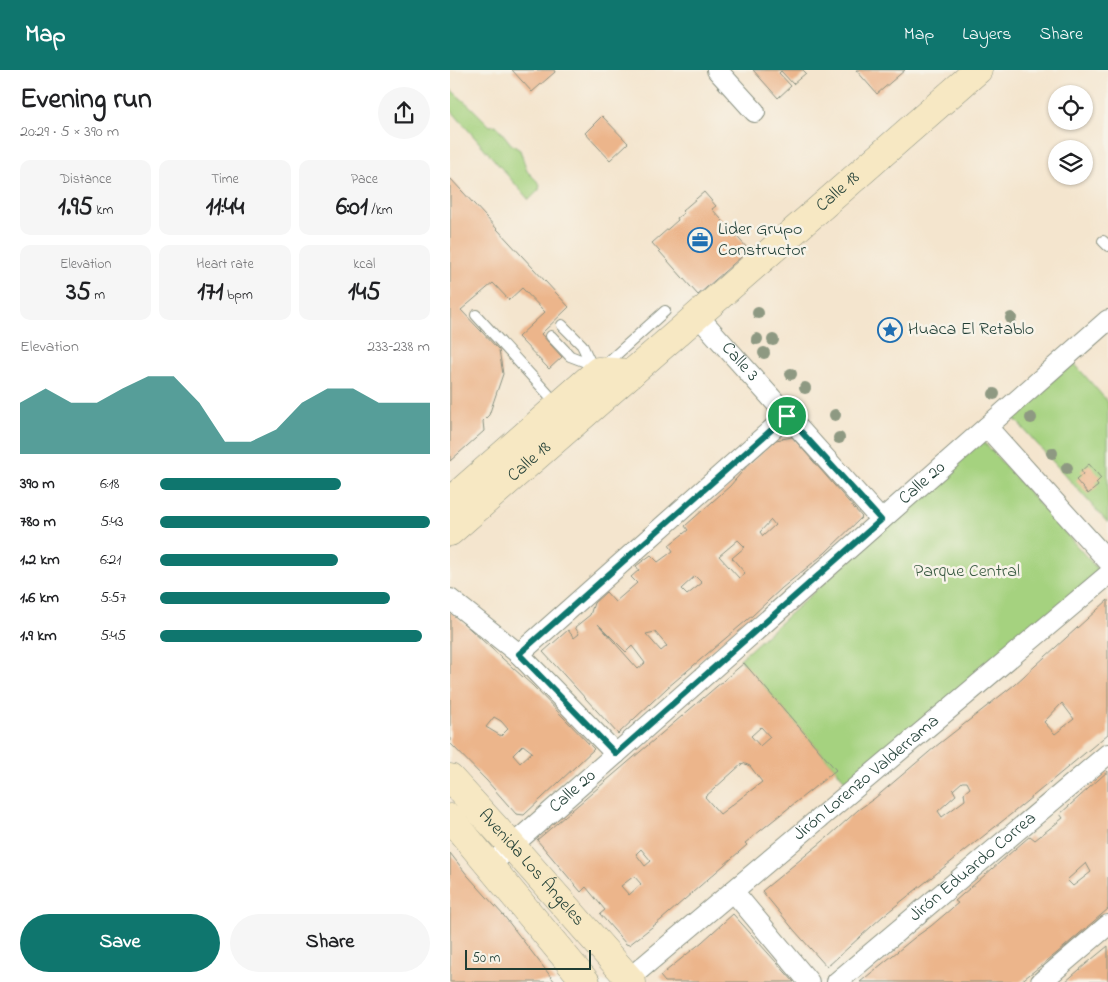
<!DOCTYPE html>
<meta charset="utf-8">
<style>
:root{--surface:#fff;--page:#f6f6f6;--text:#202124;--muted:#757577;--accent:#0f766e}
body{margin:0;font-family:"Indie Flower",sans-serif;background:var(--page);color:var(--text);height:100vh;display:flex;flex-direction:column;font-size:19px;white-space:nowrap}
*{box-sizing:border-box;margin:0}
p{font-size:16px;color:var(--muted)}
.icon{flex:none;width:28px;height:28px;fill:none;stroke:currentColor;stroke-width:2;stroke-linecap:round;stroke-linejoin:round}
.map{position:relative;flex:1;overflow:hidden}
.drawer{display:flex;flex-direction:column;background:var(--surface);width:450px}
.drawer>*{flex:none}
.buttons{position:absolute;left:598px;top:15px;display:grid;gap:10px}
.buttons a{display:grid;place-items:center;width:45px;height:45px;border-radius:50%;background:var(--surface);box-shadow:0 1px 4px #0004;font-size:25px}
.scale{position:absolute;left:15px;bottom:12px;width:126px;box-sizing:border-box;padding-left:5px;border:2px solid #1f3d34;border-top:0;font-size:14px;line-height:18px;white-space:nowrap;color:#1f3d34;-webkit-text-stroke:4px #f7f3e8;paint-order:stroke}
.pin{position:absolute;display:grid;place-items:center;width:42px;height:42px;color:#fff;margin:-21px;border:2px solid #fff;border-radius:50%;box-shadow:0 1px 5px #0007}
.round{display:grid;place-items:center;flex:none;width:52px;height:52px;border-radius:26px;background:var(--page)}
.summary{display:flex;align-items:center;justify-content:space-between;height:85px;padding:0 20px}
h1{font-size:28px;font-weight:800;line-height:38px}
.figures{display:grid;grid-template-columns:repeat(3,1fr);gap:8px;height:85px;padding:5px 20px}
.figures div{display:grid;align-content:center;border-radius:10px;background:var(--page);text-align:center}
.figures b{font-size:25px;font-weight:800}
.figures small{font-size:14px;font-weight:400}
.figures p{font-size:14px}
.chart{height:140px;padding:10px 20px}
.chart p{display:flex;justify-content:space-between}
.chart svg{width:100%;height:90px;margin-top:5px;fill:var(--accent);opacity:.7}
.primary-button{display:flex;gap:10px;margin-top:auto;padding:10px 20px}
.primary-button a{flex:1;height:58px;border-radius:30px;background:var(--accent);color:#fff;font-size:20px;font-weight:800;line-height:58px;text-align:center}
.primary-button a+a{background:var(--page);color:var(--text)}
ul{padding:0 20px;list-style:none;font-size:16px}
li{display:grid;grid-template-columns:80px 60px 1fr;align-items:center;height:38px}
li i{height:12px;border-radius:6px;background:var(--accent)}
header{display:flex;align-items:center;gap:30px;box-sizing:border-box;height:70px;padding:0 25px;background:var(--accent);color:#fff}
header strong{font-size:24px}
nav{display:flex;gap:28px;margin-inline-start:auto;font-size:18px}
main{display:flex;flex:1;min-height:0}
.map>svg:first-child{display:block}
.green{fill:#a5d27f;stroke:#62885a}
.building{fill:#ecb58b;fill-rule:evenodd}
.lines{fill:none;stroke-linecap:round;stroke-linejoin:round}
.lane-casing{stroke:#8a9181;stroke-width:12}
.street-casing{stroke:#8a9181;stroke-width:22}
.secondary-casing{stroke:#8a9181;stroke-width:29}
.lane{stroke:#fff;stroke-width:10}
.street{stroke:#fff;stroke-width:20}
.secondary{stroke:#f7e8c3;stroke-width:28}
.tree{fill:#8e9982}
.route-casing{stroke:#fff;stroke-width:10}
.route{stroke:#0f766e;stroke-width:6}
.labels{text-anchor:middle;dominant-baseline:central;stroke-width:5;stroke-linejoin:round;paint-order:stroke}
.street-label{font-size:18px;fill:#1f3d34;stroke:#f7f3e8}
.poi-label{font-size:18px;fill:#1f3d34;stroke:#f7f3e8;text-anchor:start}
.park-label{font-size:18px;fill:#3a5b43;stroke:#f7f3e8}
</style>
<header>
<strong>Map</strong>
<nav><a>Map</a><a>Layers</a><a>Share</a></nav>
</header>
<main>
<section class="drawer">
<div class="summary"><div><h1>Evening run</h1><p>20:29 · 5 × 390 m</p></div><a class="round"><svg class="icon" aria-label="share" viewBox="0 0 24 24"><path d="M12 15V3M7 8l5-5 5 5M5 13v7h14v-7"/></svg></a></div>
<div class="figures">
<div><p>Distance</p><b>1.95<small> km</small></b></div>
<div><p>Time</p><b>11:44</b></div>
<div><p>Pace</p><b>6:01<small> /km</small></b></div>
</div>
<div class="figures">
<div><p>Elevation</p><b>35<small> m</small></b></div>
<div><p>Heart rate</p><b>171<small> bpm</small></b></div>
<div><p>kcal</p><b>145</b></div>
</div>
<div class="chart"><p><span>Elevation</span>233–238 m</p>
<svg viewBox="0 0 160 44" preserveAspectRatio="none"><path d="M0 44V19L10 12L20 19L30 19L40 12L50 6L60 6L70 19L80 38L90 38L100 32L110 19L120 12L130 12L140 19L150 19L160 19V44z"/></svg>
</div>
<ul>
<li><b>390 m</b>6:18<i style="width:67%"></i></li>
<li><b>780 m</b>5:43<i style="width:100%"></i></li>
<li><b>1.2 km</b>6:21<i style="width:66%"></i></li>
<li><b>1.6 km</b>5:57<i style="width:85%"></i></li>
<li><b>1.9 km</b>5:45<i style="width:97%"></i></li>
</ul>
<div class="primary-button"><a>Save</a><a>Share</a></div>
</section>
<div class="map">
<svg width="658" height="912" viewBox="0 0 658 912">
<rect width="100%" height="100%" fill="#f7f3e8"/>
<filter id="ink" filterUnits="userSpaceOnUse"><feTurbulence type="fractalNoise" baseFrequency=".02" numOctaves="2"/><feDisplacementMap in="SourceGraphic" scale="10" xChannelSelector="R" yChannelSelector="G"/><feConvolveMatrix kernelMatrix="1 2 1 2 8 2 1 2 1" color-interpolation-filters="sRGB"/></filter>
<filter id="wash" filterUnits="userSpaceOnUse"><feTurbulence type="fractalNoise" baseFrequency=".0096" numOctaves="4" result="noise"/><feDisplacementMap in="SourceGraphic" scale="20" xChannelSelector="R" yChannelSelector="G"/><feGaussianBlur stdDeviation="1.12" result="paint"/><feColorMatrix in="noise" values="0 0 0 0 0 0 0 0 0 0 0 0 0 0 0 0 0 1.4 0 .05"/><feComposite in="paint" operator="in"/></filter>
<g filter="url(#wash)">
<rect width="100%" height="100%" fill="#f4e5ce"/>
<!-- green -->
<path class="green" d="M0,19L21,37L40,56L46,55L61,74L70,80L77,101L90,114L89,120L79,130L0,39Z
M623,292L658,332V453L562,346Z
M532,370L652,504L399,715L290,589Z"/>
<g id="blocks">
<!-- building -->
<path class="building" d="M62,0H104L105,2L82,22Z
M303,0H353L356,3L343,14L331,1L329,3L341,16L328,28Z
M406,0H455L427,24Z
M152,46L178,73L160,90L135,63Z
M0,108L119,237L91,264L112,287L99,299L68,267L95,242L72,218L59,230L43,213L11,240L49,280L53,304L39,345L33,351L34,361L0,391Z
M254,122L266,136L262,139L299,180L248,225L202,173L228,150L227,148L234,143L232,141Z
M342,367L412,447L375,483L332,518L303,545L217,618L168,664L93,582L118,560L124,568L129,564L125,557L140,545L144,533L156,522L165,532L187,513L181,507L189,500L186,496L201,485L208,492L223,481L219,475L238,460L235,456L280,416L297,396L326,370ZM321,450L325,455L313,466L310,462ZM288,470L295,477L282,488L295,503L289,508L269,486ZM245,506L252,513L237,525L231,519ZM148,554L176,582L182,576L195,593L188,599ZM205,562L217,576L211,581L196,564Z
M639,394L651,408L646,413L648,416L638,424L626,410L633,404L631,401Z
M658,530V664L565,741L433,846L377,897L344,860L312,821L378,767L408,740L425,728L485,677L564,615ZM612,633L624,649L605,664L594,652ZM512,712H517L520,718L514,723L515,730L492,747L488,741L506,725L503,720Z
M0,541L83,616L144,679L74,745L66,744L37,711L0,673ZM44,647L51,651L58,659L51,666L36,657ZM73,675L82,682L70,693L63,685Z
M294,593L386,700L295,773L297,775L211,850L179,875L176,874L150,844L155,840L136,817L131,822L87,770ZM311,657L320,667L310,676L301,666ZM293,693L300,696L312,712L270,744L255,727ZM191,779L201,791L195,796L186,784ZM184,806L191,814L179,825L171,816Z
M658,701V839L607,883L570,912H410L464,868L481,856L508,833L505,831L580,766L585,770L613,748L610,744ZM636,793L641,802L623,816L617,810Z
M0,783L18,806L54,846L105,912H0Z
M283,844L344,912H215L210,906L252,872Z
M658,876V912H615L636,894Z"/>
</g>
</g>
<g filter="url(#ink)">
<use href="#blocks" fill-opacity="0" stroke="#8a9181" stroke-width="1"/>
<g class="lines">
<defs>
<path id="lane" d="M653,171L658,176
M26,245L108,335
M112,255L132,275L141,294L148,301L215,241
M101,266L120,286L141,294"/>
<g id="street">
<path d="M267,0L305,42"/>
<path id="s1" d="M248,246L431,450"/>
<path d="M537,357L658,491"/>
<path d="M0,529L69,584L166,684"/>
<path d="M69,584L337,346"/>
<path id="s2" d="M39,796L658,250"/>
<path d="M283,821L359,912"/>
<path id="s3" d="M175,912L658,505"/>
<path id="s4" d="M387,912L658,684"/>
<path d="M591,912L658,855"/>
</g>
<g id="secondary">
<path d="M0,431L148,301L182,303"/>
<path id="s5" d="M0,462L528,0"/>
<path id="s6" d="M0,708L62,776L182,912"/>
<path d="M0,748L136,912"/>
</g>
</defs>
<!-- lane casing -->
<use href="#lane" class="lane-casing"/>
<!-- street casing -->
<use href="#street" class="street-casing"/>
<!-- secondary casing -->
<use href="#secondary" class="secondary-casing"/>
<!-- lane -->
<use href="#lane" class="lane"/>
<!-- street -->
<use href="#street" class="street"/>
<!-- secondary -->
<use href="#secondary" class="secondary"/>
</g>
<!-- trees -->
<g class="tree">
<circle cx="308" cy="243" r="6"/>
<circle cx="561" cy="248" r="6"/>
<circle cx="307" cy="269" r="6"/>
<circle cx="323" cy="270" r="6"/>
<circle cx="314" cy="283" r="6"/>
<circle cx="341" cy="304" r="6"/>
<circle cx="355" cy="318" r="6"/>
<circle cx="544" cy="324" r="6"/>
<circle cx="385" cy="345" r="6"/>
<circle cx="581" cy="348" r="6"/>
<circle cx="389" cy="368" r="6"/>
<circle cx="602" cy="383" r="6"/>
<circle cx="617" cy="398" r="6"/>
</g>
</g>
<g class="lines" filter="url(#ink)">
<defs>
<path id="route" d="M337,346L431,450L166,684L69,584Z"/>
</defs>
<!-- route casing -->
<use href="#route" class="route-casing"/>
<!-- route -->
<use href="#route" class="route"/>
</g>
<!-- icons -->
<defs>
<symbol id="office-ring" viewBox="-11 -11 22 22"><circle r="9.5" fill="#f7f3e8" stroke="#1f6fb2" stroke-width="1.5"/><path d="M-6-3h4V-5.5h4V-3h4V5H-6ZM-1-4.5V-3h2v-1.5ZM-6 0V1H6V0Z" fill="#1f6fb2"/></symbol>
<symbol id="sight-ring" viewBox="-11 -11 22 22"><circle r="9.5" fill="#f7f3e8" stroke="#1f6fb2" stroke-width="1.5"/><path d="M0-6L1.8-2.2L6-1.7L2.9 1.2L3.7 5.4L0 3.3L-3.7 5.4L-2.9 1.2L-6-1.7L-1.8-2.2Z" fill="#1f6fb2"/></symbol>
</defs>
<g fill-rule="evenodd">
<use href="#office-ring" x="236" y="156" width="28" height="28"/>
<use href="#sight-ring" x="426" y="246" width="28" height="28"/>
</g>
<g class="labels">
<!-- street labels -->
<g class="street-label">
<text stroke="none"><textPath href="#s5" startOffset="516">Calle 18</textPath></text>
<text stroke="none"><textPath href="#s1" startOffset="62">Calle 3</textPath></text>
<text stroke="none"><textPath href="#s5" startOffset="106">Calle 18</textPath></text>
<text stroke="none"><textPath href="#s2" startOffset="578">Calle 20</textPath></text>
<text stroke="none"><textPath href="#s3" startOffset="316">Jirón Lorenzo Valderrama</textPath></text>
<text stroke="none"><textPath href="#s2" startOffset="112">Calle 20</textPath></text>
<text stroke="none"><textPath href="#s6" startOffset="121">Avenida Los Ángeles</textPath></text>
<text stroke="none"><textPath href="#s4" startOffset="178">Jirón Eduardo Correa</textPath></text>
</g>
<!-- poi labels -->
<g class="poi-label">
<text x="268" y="160">Lider Grupo<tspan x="268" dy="21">Constructor</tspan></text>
<text x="458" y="260">Huaca El Retablo</text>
</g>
<!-- park labels -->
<g class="park-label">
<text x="517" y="502">Parque Central</text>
</g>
</g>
</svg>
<div class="buttons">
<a><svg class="icon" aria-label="locate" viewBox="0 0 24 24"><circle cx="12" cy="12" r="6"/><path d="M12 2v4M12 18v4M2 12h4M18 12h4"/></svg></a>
<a><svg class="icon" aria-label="layers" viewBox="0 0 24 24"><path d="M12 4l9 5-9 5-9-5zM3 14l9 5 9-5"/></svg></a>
</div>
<div class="scale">50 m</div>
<div class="pin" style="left:337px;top:346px;background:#1e9e55"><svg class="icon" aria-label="arrive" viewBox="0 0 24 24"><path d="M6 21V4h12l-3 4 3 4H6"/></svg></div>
</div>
</main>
